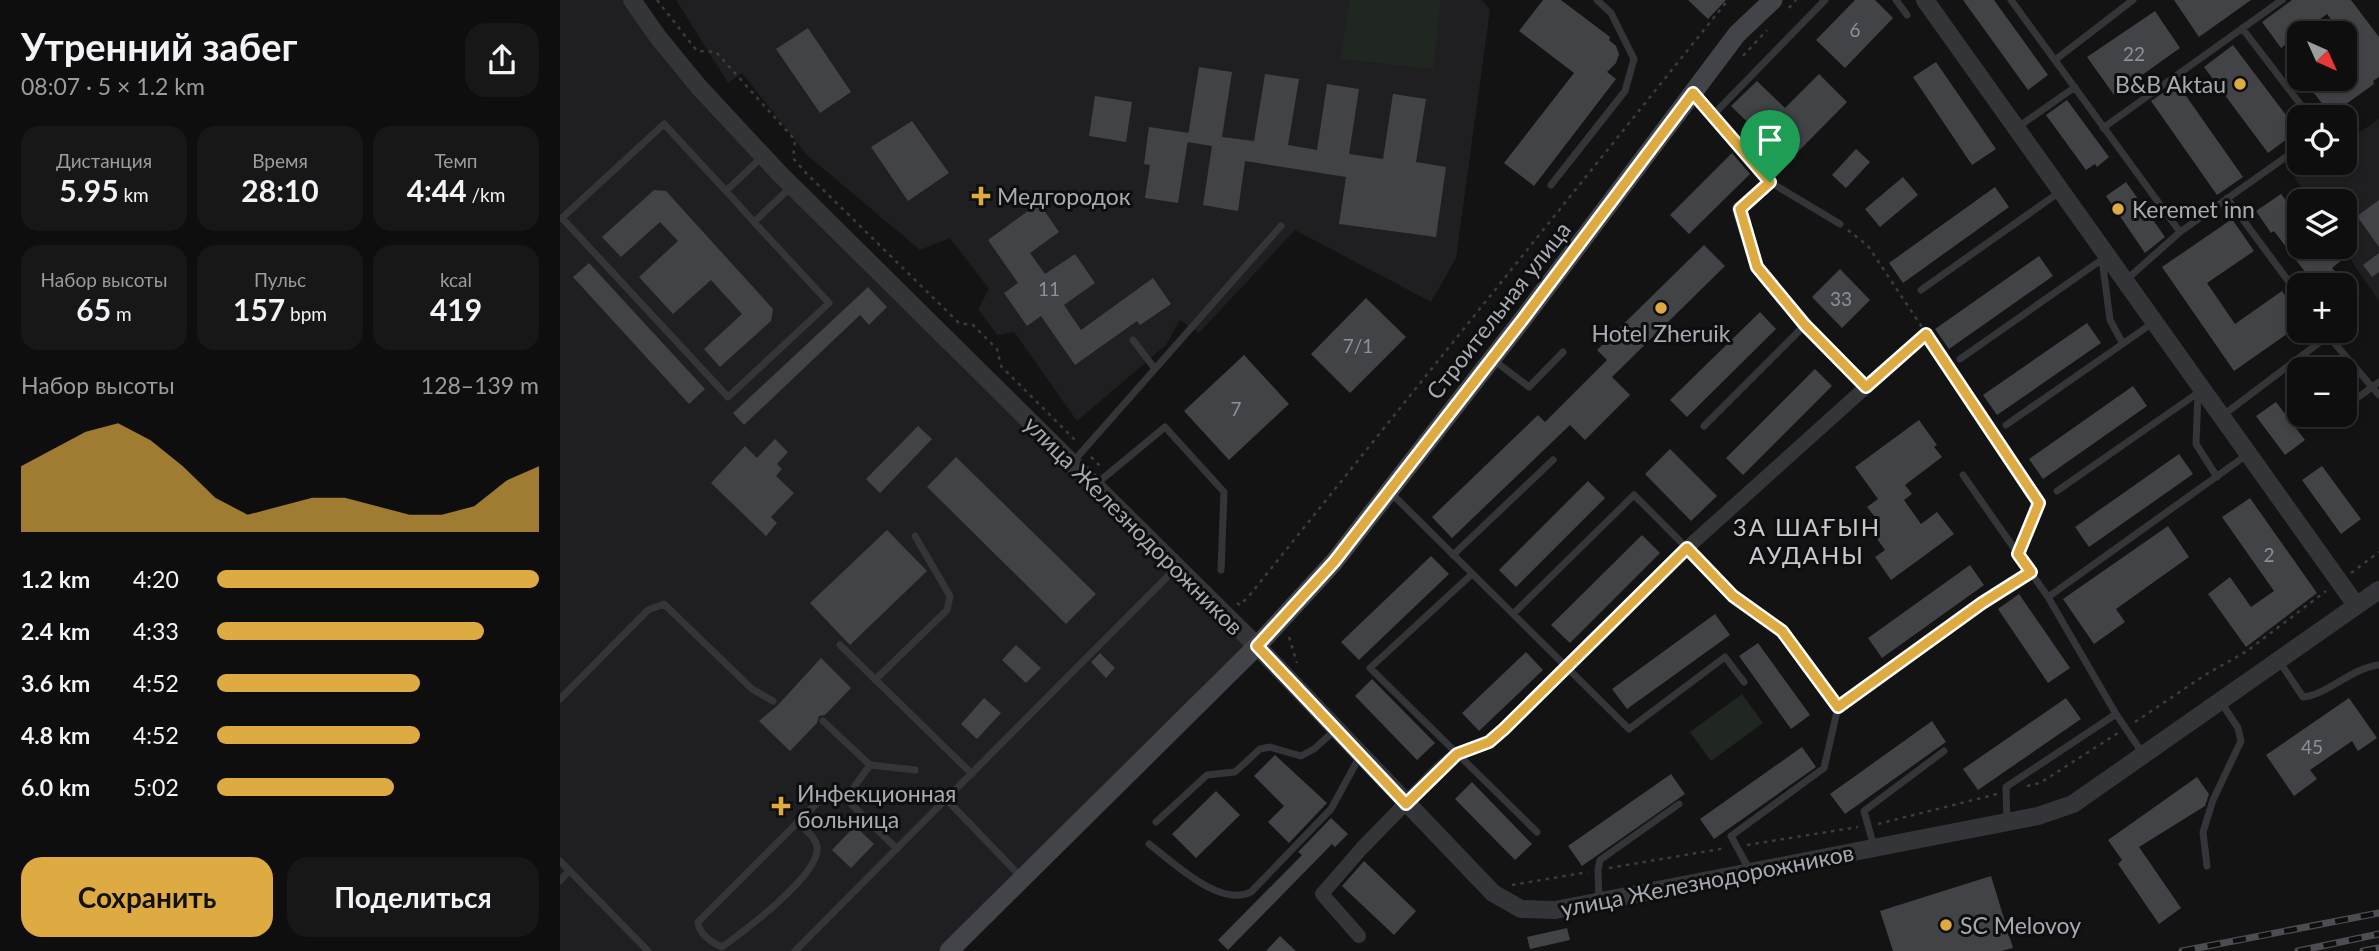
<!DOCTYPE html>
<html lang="ru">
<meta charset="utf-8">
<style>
:root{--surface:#0e0e0f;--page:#171718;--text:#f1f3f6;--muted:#9b9c9e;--line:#2e2e2f;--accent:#deaa42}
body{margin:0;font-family:Lato,sans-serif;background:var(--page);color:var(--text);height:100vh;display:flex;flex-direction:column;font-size:26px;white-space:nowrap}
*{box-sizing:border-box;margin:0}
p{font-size:23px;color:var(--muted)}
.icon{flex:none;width:38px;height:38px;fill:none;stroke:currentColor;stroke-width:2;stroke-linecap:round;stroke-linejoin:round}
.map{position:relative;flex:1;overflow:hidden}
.details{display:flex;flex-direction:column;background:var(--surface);width:560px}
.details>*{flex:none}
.needle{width:46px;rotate:135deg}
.controls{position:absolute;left:1727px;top:21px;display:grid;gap:14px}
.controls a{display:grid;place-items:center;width:70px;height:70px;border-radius:14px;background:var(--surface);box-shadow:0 4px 10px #0003,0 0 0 2px var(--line);font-size:35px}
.pin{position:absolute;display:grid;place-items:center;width:60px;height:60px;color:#fff;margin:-72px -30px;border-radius:50% 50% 50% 0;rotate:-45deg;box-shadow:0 0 7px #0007}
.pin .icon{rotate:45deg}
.round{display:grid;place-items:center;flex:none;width:74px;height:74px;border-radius:21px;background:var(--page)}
.summary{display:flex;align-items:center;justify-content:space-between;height:119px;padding:0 21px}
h1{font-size:38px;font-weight:700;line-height:52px}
.figures{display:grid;grid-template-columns:repeat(3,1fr);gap:10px;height:119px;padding:7px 21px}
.figures div{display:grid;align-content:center;border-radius:18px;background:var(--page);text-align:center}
.figures b{font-size:30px;font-weight:700}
.figures small{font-size:19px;font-weight:400}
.figures p{font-size:19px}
.chart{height:196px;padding:14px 21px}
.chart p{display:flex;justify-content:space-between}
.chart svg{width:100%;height:126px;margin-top:7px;fill:var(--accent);opacity:.7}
.action{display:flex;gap:14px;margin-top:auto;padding:14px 21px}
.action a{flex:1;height:80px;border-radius:21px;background:var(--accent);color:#111;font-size:28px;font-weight:700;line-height:80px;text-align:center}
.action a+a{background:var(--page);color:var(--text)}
ul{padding:0 21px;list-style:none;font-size:23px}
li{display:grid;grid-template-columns:112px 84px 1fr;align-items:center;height:52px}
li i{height:18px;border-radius:9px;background:var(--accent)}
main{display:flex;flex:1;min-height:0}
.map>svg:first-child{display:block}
.built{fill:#1f1f21}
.green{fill:#202620}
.building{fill:#424347}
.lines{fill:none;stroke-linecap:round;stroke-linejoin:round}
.path{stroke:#3a3c40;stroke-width:2.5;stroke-dasharray:3.5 5;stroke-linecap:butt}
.service{stroke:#343539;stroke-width:7}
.minor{stroke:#343539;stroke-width:14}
.tertiary{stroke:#343539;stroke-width:18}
.secondary{stroke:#434449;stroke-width:19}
.rail-casing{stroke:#4c4d52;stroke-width:7}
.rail{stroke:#0e0e0f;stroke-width:4.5;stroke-dasharray:13;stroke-linecap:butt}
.route-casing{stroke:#fff;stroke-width:14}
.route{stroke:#deaa42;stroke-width:9}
.poi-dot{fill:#deaa42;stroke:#0e0e0f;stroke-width:2.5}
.labels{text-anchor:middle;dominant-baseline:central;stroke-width:6;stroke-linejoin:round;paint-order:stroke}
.number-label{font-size:19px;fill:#8d9098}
.poi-label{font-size:23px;fill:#a6aab3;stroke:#0e0e0f;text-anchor:start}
.street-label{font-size:23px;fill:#a6aab3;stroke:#0e0e0f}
.neighbourhood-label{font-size:24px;letter-spacing:2px;fill:#c6c9d0;stroke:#0e0e0f}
</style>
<main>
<section class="details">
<div class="summary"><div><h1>Утренний забег</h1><p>08:07 · 5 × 1.2 km</p></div><a class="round"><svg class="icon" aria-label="share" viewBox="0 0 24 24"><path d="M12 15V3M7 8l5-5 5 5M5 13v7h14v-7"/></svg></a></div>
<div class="figures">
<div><p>Дистанция</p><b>5.95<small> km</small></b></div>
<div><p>Время</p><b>28:10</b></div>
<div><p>Темп</p><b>4:44<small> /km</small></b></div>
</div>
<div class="figures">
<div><p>Набор высоты</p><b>65<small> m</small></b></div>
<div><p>Пульс</p><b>157<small> bpm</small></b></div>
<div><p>kcal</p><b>419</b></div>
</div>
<div class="chart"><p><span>Набор высоты</span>128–139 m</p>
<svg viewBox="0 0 160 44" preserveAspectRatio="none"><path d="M0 44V21L10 15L20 9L30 6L40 12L50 21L60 32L70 38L80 35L90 32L100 32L110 35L120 38L130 38L140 35L150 26L160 21V44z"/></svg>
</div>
<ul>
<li><b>1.2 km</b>4:20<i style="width:100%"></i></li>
<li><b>2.4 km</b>4:33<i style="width:83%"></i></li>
<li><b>3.6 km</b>4:52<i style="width:63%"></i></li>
<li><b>4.8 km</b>4:52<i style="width:63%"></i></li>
<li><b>6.0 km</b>5:02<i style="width:55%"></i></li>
</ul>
<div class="action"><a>Сохранить</a><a>Поделиться</a></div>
</section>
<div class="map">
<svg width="1819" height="951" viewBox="0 0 1819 951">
<rect width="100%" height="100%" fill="#131314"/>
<!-- built -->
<path class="built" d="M0,0H72L138,86L697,646L389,951H0Z
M116,0H922L930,10L896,258L871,302L735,230L639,333L620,320L606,345L517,421L454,332L437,335L418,309L429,289L390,238L360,250L247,155L182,73L168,83Z
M1819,119V301L1782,247H1785V201H1751L1734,177L1755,163H1785V142Z"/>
<!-- green -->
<path class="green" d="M789,0H881L873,69L781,59Z
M1182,694L1203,723L1151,761L1130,732Z"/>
<!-- building -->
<path class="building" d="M983,0H1001L1050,37L1049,40L1056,46L1059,54L1056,63L1047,72L1056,79L974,186L944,163L1014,73L959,31Z
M1128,0H1166L1148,19Z
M1295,0H1315L1333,18L1285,68L1256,40Z
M1403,0H1434L1488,75L1468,90Z
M1614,0H1691L1639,37Z
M1732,0H1791L1819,37V77L1813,81L1814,84L1771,115L1750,88L1762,79H1785V62L1796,53L1785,38V33H1781L1767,14L1721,48L1702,22Z
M1595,11L1620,48L1554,95L1527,57Z
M248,28L291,92L260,113L216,49Z
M1673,45L1738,131L1708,153L1644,67Z
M1376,62L1436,149L1412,165L1353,77Z
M639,67L672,72L662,137L694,141L705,74L739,79L728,145L757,150L767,84L799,89L789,154L796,155L823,159L833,94L866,99L856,162L886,167L876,237L779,224L786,177L685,161L678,211L643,205L652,146L627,142Z
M1259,74L1287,102L1228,162L1171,106L1197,81L1225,108Z
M1617,83L1683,177L1657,195L1591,101Z
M535,96L572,102L566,142L529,136Z
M1507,100L1549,157L1537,167L1535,164L1526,170L1486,115Z
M352,121L389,173L348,201L311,147Z
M589,127L629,133L618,203L585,198L590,165L584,164Z
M1296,149L1310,162L1286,188L1272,175Z
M1172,153L1190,174L1129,234L1110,215Z
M1343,177L1358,195L1320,227L1305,209Z
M1566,182L1605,237L1585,253L1546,196Z
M1435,187L1449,207L1343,283L1329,263Z
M94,190L106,191L213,309L211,321L160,367L144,349L182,314L151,280L113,314L79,277L118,241L100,222L61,257L42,237Z
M1721,194L1740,220V247H1780L1787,256L1772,268L1786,285H1755L1714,231L1711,233L1696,211Z
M1819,200V247L1797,216Z
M479,203L499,232L470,253L485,274L515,254L535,283L504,305L521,330L593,278L611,304L580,325L577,321L515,365L481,316L467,326L444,293L458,283L428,240Z
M1672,219L1694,251L1647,283L1675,324L1722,291L1740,316V325L1674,371L1602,267Z
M1144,245L1165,266L1052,377L1070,395L1025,440L1010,425L892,538L872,517L978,415L985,422L1047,360L1037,350Z
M1819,253V272L1812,277L1803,265Z
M1479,256L1493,276L1389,349L1375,329Z
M29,263L145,389L129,404L13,277Z
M1280,269L1310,300L1282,328L1252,297Z
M308,287L327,307L309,325L300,315L184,425L173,413Z
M806,298L846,337L790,393L751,354Z
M1200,312L1216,329L1127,417L1110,400Z
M1527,323L1541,343L1437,415L1423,395Z
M684,355L729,404L669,460L624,411Z
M1255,369L1272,386L1183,475L1166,458Z
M1573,386L1587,406L1483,479L1469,459Z
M1716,402L1745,440L1725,455L1696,416Z
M1359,420L1377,445L1374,447L1382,457L1345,485L1352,494L1344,500L1361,524L1377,512L1394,534L1331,580L1315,557L1325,550L1310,529L1319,522L1307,507L1318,499L1295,467Z
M358,426L372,439L320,493L306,479Z
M215,439L228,452L217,464L222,469L216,476L234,493L211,517L217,523L206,536L151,483L185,446L197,458Z
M1110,449L1157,496L1131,521L1085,474Z
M1619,454L1633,474L1529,547L1515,527Z
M396,457L536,594L506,624L367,487Z
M1762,466L1801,519L1781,534L1742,480Z
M1028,481L1045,498L956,587L939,570Z
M1690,498L1757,593L1686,647L1648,594L1670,577L1691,607L1714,591L1662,517Z
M1608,526L1629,557L1556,609L1565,622L1534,644L1503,599Z
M327,530L367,571L290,645L250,603Z
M1082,535L1100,553L1010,643L991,625Z
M871,556L889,574L799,660L781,642Z
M1410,565L1424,585L1322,658L1308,638Z
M1459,594L1510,668L1488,683L1438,609Z
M1155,614L1170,635L1067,709L1052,689Z
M1198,643L1250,715L1231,729L1179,656Z
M456,645L481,668L466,683L442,660Z
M966,652L983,670L919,731L902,713Z
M540,653L555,668L546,678L531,662Z
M261,658L291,688L265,715L259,716L257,723L230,751L199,721L218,705Z
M812,679L875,743L857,760L795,696Z
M424,698L441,713L417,739L401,724Z
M1506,698L1521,719L1418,790L1403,769Z
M1789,698L1817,738L1798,751L1792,741L1750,770L1757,779L1734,796L1706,755Z
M1372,721L1386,742L1285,814L1270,794Z
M1242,747L1256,767L1154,839L1140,819Z
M715,755L767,803L729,843L708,822L724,806L694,776Z
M1111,774L1125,794L1022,866L1008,846Z
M1637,777L1649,794L1645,806L1579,847L1621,908L1599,924L1558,864L1562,860L1548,840Z
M912,782L972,844L955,860L895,799Z
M656,791L680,815L636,858L612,834Z
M771,818L788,834L775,847L772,844L668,950L658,940L742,855L738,852Z
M295,826L314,844L291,868L272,850Z
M804,861L856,911L834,935L782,886Z
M1431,876L1453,948L1441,951H1333L1320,911Z
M1007,928L1010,940L970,949L967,937Z
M720,936L736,951H706Z"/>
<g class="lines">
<!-- path -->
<path class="path" d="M97,0L137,51L156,52L235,140L233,158L246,173L399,323L413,325L437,349L441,366L517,442
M1229,8L1236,0
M1183,56L1207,30
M1288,230L1308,246L1479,503L1463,543
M1316,378L1366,334
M531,457L541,467
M1137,559L1173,596L1213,626
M1791,573L1819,552
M677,603L680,605L689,596L1168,0
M729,637L737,663
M1575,722L1645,675L1687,651L1766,591
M1467,786L1480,783L1558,733
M1318,824L1437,794
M1187,845L1298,827
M1049,868L1166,848
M952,885L1028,872"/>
<!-- service -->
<path class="service" d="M1336,0L1347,15
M1451,0L1620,232L1566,280
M1682,28L1750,117
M1495,60L1573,0
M1154,114L1265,0
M1458,127L1515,87
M1543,128L1722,0
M203,156L166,191L104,124L2,218L168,397L269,303L194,222L231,187
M1210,182L1280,224
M991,185L1065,91L1074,59L1051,13L1037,0
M166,191L194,222
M1667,198L1740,297
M1620,232L1740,147
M1542,259L1550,320L1563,344
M1361,290L1501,191
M1764,331L1819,395
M573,340L595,369
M932,359L969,387L1003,352
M1400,359L1547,256
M1638,393L1636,444L1657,477
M1785,407L1819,382
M1662,416L1768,336
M1761,424L1773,415
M1446,425L1594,322
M1144,426L1245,325
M512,463L721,226
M1403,475L1488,597
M535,485L605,427L664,492L661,570
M829,491L1069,729L1165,657L1184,682
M1497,491L1642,390
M893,555L993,460
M912,574L810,668L977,832
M953,614L1074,495L1127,548
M1222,631L1278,707
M280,645L412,774
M1719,661L1743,697C1767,695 1791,668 1819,665
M315,680L387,610L390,596L355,536
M0,699L88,610L104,604L192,689L213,701
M263,721L310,765L355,770
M1583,754L1556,714L1488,597L1688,454
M286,798L310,765
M386,799L617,567
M237,822C244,829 256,837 257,847C261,874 183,932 162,947C151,942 139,934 138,922L254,806C263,798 269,790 281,794L337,849
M596,822L647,775L675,772L700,749L710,747L741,756L754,749L775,730
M1447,822L1446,787L1556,714
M589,844C614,863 660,908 691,892L771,809L800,756
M1314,847L1304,811L1384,751
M0,861L88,951
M1647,866L1643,832L1653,800L1681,741L1678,728L1661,702
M1190,871L1171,836L1264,768L1278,707L1422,603L1471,572
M0,881L9,871
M1039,901L1038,869L1040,860L1119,804
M235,951L386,799L462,878"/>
<!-- minor -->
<path class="minor" d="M799,936L762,894L802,848L879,769L897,754L929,742L944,729L1127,548L1306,387L1245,325L1197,267L1179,209L1210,182L1133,93"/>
<!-- tertiary -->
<path class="tertiary" d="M72,0L98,37L138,86L219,173L697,646L933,893L961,909L995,910L1478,816L1513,804L1819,590
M1365,0L1796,605"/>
<!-- secondary -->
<path class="secondary" d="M389,951L697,646L774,562L963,319L1177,34L1213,0"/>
<defs>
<path id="rail" d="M1622,951L1819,913
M1738,951L1819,934
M1803,951L1819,948"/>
</defs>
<!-- rail casing -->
<use href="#rail" class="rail-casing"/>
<!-- rail -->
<use href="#rail" class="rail"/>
</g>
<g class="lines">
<defs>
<path id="route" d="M1133,93L1210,182L1180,209L1197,267L1245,325L1306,387L1366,334L1479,503L1458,554L1471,572L1422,603L1278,707L1222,631L1173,596L1127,548L944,729L929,742L897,754L846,804L697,646L774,562L963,319Z"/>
</defs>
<!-- route casing -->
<use href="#route" class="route-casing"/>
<!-- route -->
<use href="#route" class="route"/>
</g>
<!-- markers -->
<g class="poi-dot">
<circle cx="1680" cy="84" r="7"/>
<path d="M417.5 185.5h7v7h7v7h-7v7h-7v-7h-7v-7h7z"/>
<circle cx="1558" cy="209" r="7"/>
<circle cx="1101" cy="308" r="7"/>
<path d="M217.5 795.5h7v7h7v7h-7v7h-7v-7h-7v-7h7z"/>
<circle cx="1386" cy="925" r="7"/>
</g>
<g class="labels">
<!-- number labels -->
<g class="number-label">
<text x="1295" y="29">6</text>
<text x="1574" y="53">22</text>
<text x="489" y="288">11</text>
<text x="1281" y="298">33</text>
<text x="798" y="345">7/1</text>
<text x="676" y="408">7</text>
<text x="1709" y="554">2</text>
<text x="1752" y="746">45</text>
</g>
<!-- poi labels -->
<g class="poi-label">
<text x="1666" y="84" text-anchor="end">B&amp;B Aktau</text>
<text x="437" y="196">Медгородок</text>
<text x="1572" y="209">Keremet inn</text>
<text x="1101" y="333" text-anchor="middle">Hotel Zheruik</text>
<text x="237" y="793">Инфекционная<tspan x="237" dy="26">больница</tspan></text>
<text x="1400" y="925">SC Melovoy</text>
</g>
<!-- street labels -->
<g class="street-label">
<text transform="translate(938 310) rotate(-52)">Строительная улица</text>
<text transform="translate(574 525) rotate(45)">улица Железнодорожников</text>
<text transform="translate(1147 880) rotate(-11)">улица Железнодорожников</text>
</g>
<!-- neighbourhood labels -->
<g class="neighbourhood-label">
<text x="1247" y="526">3А ШАҒЫН<tspan x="1247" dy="28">АУДАНЫ</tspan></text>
</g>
</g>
</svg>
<div class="controls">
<a><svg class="needle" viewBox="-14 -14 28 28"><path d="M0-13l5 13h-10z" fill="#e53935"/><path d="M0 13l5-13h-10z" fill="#9b9c9e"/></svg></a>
<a><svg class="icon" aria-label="locate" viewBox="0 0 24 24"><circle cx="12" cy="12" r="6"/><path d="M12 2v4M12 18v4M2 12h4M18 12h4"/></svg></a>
<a><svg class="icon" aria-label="layers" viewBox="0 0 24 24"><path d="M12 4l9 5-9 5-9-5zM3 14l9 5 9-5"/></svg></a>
<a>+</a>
<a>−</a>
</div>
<div class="pin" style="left:1210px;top:182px;background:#1e9e55"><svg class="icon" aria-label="arrive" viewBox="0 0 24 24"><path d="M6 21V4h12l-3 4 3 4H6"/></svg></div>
</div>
</main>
